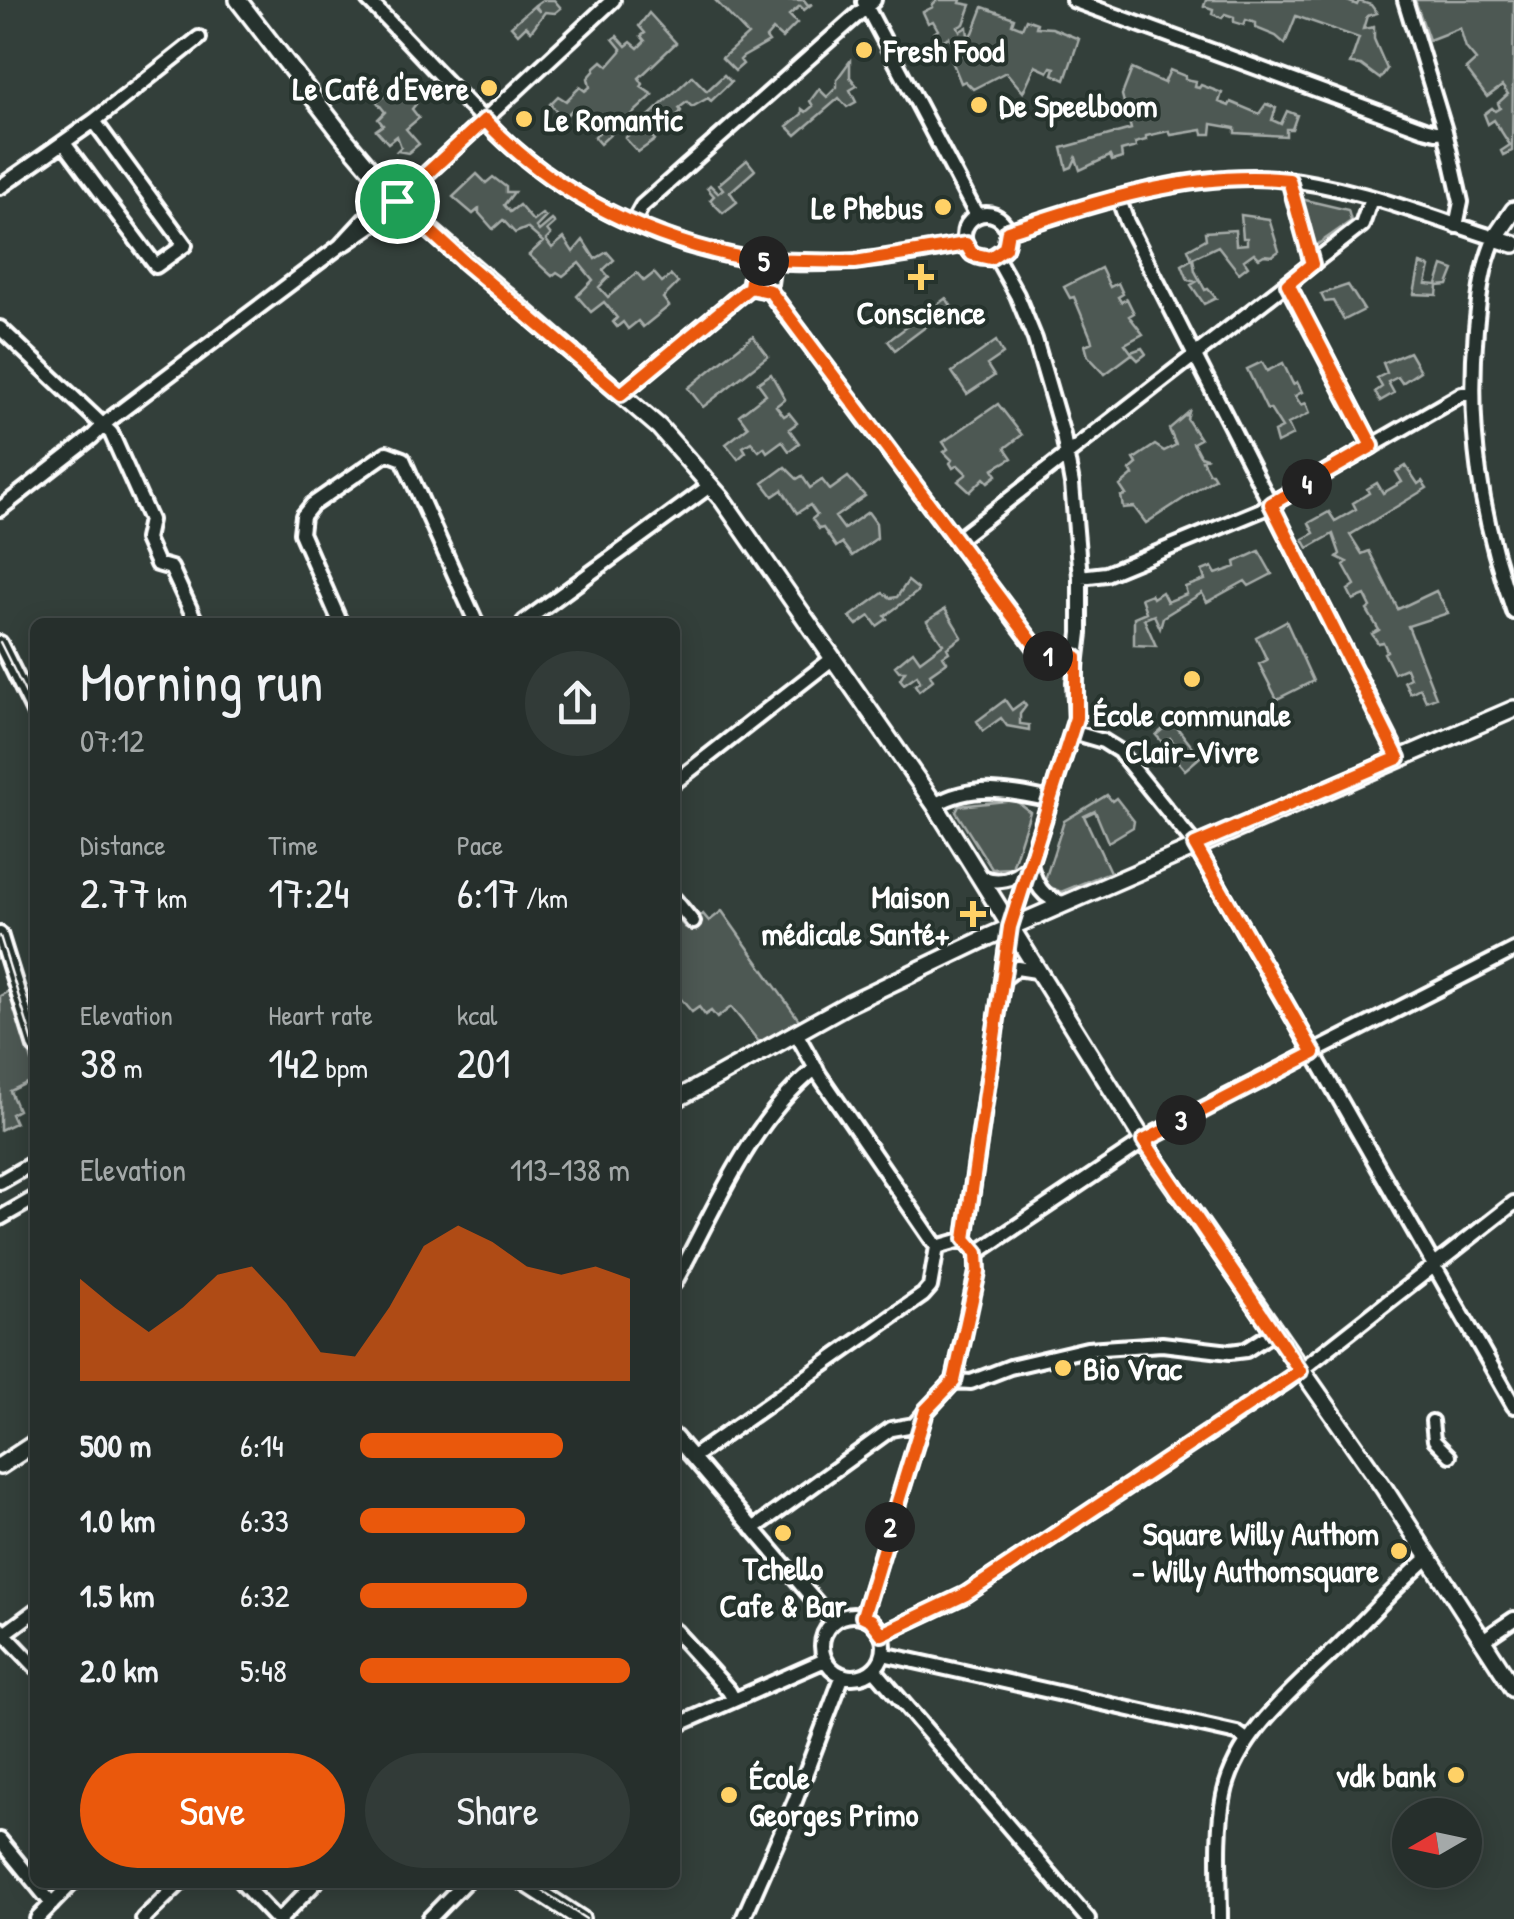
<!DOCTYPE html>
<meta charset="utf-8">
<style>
:root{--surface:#262f2c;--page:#323b38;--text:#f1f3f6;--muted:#a4a9a9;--line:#424a48;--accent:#ea580c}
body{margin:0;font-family:"Patrick Hand",sans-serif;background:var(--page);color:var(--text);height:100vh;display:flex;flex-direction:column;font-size:38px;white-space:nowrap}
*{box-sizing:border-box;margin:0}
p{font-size:32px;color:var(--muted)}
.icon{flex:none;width:55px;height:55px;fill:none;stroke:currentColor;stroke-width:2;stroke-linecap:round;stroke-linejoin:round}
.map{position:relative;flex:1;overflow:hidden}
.side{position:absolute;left:30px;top:618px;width:650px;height:1270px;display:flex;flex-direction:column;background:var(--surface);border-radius:15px;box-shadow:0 5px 25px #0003,0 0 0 2px var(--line)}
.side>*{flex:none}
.needle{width:65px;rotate:261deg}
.controls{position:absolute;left:1392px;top:1798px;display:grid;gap:20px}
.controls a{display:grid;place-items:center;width:90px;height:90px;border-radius:50%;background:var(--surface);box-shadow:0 5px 25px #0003,0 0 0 2px var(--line);font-size:50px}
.pin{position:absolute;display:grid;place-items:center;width:85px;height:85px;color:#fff;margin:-42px;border:5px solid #fff;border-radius:50%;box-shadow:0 2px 10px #0007}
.km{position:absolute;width:50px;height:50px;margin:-25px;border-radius:50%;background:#222;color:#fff;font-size:28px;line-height:50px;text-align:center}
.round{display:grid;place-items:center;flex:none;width:105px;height:105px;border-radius:52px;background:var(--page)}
.overview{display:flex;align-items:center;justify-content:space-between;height:170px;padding:0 50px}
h1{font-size:55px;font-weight:600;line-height:75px}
.stats{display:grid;grid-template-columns:repeat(3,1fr);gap:15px;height:170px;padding:10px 50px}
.stats div{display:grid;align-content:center}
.stats b{font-size:42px;font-weight:600}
.stats small{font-size:28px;font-weight:400}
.stats p{font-size:28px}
.chart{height:280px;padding:20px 50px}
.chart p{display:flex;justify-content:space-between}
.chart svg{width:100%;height:180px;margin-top:10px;fill:var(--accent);opacity:.7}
.button{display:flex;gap:20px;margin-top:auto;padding:20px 50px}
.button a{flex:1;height:115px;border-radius:60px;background:var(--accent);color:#fff;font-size:40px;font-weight:600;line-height:115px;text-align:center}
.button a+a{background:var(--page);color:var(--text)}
ul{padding:0 50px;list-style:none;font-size:32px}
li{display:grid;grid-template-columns:160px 120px 1fr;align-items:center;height:75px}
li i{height:25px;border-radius:12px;background:var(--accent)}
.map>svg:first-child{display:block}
.green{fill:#4d5853;stroke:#a6aca9;stroke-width:2.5}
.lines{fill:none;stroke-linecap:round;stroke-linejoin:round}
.pedestrian-casing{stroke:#fff;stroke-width:18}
.minor-casing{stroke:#fff;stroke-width:20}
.tertiary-casing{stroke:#fff;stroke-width:22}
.pedestrian{stroke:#26332d;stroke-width:10}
.minor{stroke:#26332d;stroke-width:12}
.tertiary{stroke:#26332d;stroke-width:15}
.tram{stroke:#fff;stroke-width:2.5}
.route-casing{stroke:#fff;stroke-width:20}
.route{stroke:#ea580c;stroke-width:12}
.poi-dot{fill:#ffd166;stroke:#26332d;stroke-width:4}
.labels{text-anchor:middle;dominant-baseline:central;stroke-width:8;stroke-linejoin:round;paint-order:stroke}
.poi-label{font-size:32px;font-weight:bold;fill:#fff;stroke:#26332d;text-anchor:start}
</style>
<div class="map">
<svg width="1514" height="1919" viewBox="0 0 1514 1919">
<rect width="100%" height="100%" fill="#333f3a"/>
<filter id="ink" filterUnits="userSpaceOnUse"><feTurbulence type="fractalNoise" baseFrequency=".01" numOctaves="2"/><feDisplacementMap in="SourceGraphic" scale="20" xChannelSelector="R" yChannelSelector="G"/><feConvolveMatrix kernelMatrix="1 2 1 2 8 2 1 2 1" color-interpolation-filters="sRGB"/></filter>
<g filter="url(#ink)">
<!-- green -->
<path class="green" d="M542,0H554L561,8L555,13L545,12L531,31L526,26L518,34L511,26L534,6L540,12L535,5Z
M715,0H804L808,5L812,4L804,10L800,6L789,15L797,23L782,38L773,30L766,38L769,42L743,57L740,60L743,64L735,71L722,58L748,35Z
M937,0H961L960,3L971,5L964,24L958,27L960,31L967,27L968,36L973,33L983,7L1014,18L1012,24L1022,28L1026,19L1037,23L1036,27L1052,28L1079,39L1065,80L1053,74L1055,68L1051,67L1048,72L1035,66L1023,92L1006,72L973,89L965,81L961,83L952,61L962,55L961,52L955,54L952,49L956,46L949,37L940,42L934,33L938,30L933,21L928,23L923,12L933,7L932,5Z
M1206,0H1345L1357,5L1359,1L1371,5L1377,13L1367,16L1363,29L1374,27V39L1387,69L1380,79L1361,65L1350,64L1359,38L1296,16L1285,44L1276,36L1256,28V23L1246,20L1244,25L1234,22V17L1225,14L1222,18L1212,14L1213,9L1204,6Z
M1415,0H1514L1512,151L1503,155L1501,151L1510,145L1494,120L1488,124L1484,114L1492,108L1495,111L1500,108L1498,103L1508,94L1502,86L1487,97L1466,69L1476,60L1466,48L1460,28L1429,40Z
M649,13L676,43L639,78L643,84L641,87L653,95L600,144L594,137L608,124L600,115L587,127L572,110L563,118L550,104L558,96L566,101L580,87L585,91L590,87L588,78L595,70L594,68L602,61L608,66L622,50L613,39L617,36L626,46L631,42L638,48L645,41L641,36L645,33L639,26Z
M850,61V77L857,86L850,90L856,102L847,107L839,98L796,135L787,126L802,114V109L806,112L813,106L810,101L819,89L827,97L837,87V79Z
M1132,69L1164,83L1170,70L1185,76V79L1196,81L1195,87L1199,88L1201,85L1222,93L1219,102L1229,106L1231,102L1259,114L1266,104L1276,108L1272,120L1281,124L1287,111L1297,115L1292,129H1286V136L1235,133V128L1212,124L1211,134H1203L1202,130L1171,135L1169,131L1146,136V140L1135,143L1136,147L1121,151L1122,158L1112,161L1110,156L1080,170L1076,158L1072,167L1067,169L1062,148L1131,129L1122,95Z
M724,75L731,82L711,101L708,98L692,107L687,102L679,108L681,111L678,115L682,120L663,132L657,126L649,133L655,140L638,152L625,138L692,76L707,91Z
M395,87L416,104L412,109L419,118L406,129L419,144L408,153L397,151L401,147L397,136L388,143L376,130L383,125L378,119L385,112L377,102Z
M747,160L755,170L730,192L737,202L723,213L710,200L714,196L707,188L710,185L718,193L723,189L719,184Z
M477,174L486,183L493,177L506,187V192H514L504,205L510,212L519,205L533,221L542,214L546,217L536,227L539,231L552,220L555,223L547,230L551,235L546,240L552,248L564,238L573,252L583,240L595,259L607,252L614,260L603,270L609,277L599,287L608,297L637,273L644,281L654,273L662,282L671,275L678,283L663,298L669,306L643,327L638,321L628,329L623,322L617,327L613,322L617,318L604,302L591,312L577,296L593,280L579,263L563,276L557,272L552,276L529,255L543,242L527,228L515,233L503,220L493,229L479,213V209L473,214L453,197Z
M1301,199L1348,210L1351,221L1311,249Z
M1241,215L1269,219L1279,251L1272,256L1264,255L1259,258L1254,253L1244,260L1248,266L1239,273L1218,246L1193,258L1195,271L1205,290L1208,289L1216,298L1204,304L1191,285L1196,282L1188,280L1182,265L1192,259L1188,249L1206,239L1205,232L1235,230L1236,245L1247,244V238H1243Z
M1420,264L1430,267L1426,284L1437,285L1443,266L1454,270L1448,285L1438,286L1437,295L1414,294Z
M1101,268L1110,287L1118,283L1123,294L1118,297L1121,302L1127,299L1134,313L1129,316L1143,334L1125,344L1131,352L1142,348L1146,354L1138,360L1132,354L1105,374L1088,356L1085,345L1092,342L1091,338L1074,297L1070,298L1064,287Z
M1348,285L1364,310L1344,320L1333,301L1325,302L1321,294Z
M946,298L952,307L895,350L888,341Z
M753,336L768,356L703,407L688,388Z
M996,341L1003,354L987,365L994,376L967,394L952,372Z
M1409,352L1420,371L1402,383L1398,377L1388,382L1394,393L1380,401L1375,392L1382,387L1377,378L1387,373L1383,363Z
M1262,362L1267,371L1283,363L1293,384L1297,382L1302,392L1295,396L1301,405L1306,403L1310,413L1288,424L1293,435L1277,443L1274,432L1282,428L1270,409L1267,410L1247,369Z
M771,374L785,399L776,406L784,416L789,413L797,423L789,429L799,443L789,451L782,441L767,452L764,447L759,451L751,442L743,447L746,452L738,459L726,444L748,427L739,415L766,394L758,383Z
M998,404L1022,435L1005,448L1012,458L993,469L997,475L988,482L984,478L970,492L958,481L967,474L958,465L953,468L950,463L952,460L944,452L948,449L943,442Z
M1189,412L1187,419L1200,439L1193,443L1200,456L1206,458L1202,460L1209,473H1212L1215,478L1146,523L1134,507L1123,508L1121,496L1126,495L1120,486L1133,475L1130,470L1137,464L1134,459L1155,445L1164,451L1176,445L1169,429Z
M1406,466L1418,484L1422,481L1427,488L1350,535L1362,554L1369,551L1398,609L1436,591L1448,613L1408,626L1436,697L1426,701L1420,688L1410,693L1404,681L1410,678L1406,668L1394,673L1384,653L1387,651L1383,642L1378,643L1372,634L1379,630L1367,610L1371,607L1365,595L1353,600L1348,590L1355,585L1344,565L1347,562L1337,557L1340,554L1333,534L1308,548L1303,539L1314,533L1309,523L1329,512L1335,521L1356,509L1353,503L1369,493L1367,489L1377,483L1383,493L1402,482L1396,472Z
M785,467L797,479L802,476L810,488L822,480L830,490L848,477L865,496L835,517L844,529L868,512L876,523L877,538L852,556L842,543L836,547L823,528L819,529L812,519L817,515L810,505L797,513L782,490L773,496L763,483Z
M1259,551L1272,574L1249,586L1245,581L1207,602L1202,593L1163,617L1160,628L1154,615L1144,619L1156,646L1134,645V617L1146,612L1141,598L1151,594L1153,598L1162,592L1167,602L1187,594L1185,587L1205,580L1202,571L1212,567L1216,574L1236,567L1235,562Z
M908,581L918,589L916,593L885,616L887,619L877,626L870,616L857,625L850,617L883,593L891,598L897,597Z
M945,609L962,637L947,648L949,652L943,656L947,662L930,674L933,680L919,691L915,685L920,681L917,675L904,684L900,679L905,671H899L895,666L913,651L920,661L943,644L927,621Z
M1286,621L1313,681L1277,699L1259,664L1267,660L1256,637Z
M1005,700L1012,710L1023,702L1026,706L1020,714V724L1029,725V730L1007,726L1001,718L983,731L977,721Z
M1172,721L1200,757L1185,770L1171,753L1177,747L1170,738L1163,743L1156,735Z
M1107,795L1112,801L1116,798L1134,821L1133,827L1108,842L1095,811L1084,816L1110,872L1061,892L1050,887L1045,880L1064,821Z
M1015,800L1030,812L1012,868L992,869L956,812L959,806Z
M722,911L799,1020L759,1042L731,1007L717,1018L711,1011L705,1015L699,1007L692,1012L675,992V916L685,927L703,914L709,921Z
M9,991L35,1070V1079L10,1091L18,1110L11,1114L15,1123L0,1130V996Z"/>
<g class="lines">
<defs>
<path id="pedestrian" d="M1289,180L1312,264
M1432,1421L1434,1440L1450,1456"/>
<path id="minor" d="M368,0C411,43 452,90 496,132C572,206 684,259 791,263C851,265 907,256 965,244
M1073,0L1424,129L1436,132L1445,131
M1405,0L1445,131L1461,202L1456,226
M864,2L977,216
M64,143L156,266L185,245L94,121
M0,187L94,121L199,38
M1119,200L1127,222L1399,757
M397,201L613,0
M964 236a22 22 0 1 1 44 0a22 22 0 1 1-44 0Z
M632,224L642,206L874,0
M1008,231C1092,205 1186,171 1275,178C1350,185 1424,215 1495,238C1482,266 1479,298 1476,329C1467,429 1480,517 1514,612
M346,243L401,205
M1287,284L1372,446
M749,287L769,291L1041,655L1076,657
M769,291L773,262
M0,328L111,433L150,520L146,539L157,564L171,568L196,622
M621,394L749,287L754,260
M0,509L92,437L109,420L340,246L390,192
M957,540L1362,225L1371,199
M1080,577L1106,574L1261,510L1462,394H1472
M340,622L301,533L303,516L312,505L387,453L403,459L476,622
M524,622L711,485
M0,643L35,714
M1072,732L1103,741L1119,751L1195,845L1514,1406
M675,782L832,659
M935,805C972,783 1011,791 1051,800
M1030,865C1036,885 1042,898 1063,903
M980,877C999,884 1013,880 1028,867
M675,900L693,922
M0,934L35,1047
M1004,978L1017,968L1036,971
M796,1033L820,1076L937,1247
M0,1182L35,1162
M0,1218L35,1198
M977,1253L1156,1133L1514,950
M675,1282C715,1209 750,1121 816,1068
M954,1381L971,1382L1010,1367L1087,1349L1162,1344L1230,1352L1246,1350L1274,1332
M675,1437L833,1622
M693,1457L923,1295L930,1287L937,1247L965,1239
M753,1529L891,1429L914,1425L954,1381L977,1272V1253L965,1239L1010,927L1076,719L1074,682L1080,633V577L1072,484L1063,435L1035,339L1017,295L996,257
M822 1646a31 31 0 1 1 62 0a31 31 0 1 1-62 0Z
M863,1616L924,1418
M0,1629L35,1666
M675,1631L729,1691L734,1700
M882,1634L965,1595L1287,1381L1514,1203
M0,1637L35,1611
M1483,1640L1514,1619
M883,1654L1237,1733L1248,1741
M874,1669L1088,1919
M675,1726L825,1660
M0,1840L52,1904
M241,1882L276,1919
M37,1919L73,1882
M143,1919L181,1882
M280,1919L316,1882
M429,1919L465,1882
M743,1919L795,1801L843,1675
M1220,1919C1220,1879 1216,1835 1224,1795C1237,1731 1302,1683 1346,1639C1374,1611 1399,1583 1429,1557"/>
<path id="tertiary" d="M238,0L346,140L401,205L659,427L722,499L935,805L1153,1156L1384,1488L1514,1689
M1514,210L1495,238L1514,244
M675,1100L848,1004L988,937L1514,709
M0,1466L35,1443
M524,1882L581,1919"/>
</defs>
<!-- pedestrian casing -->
<use href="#pedestrian" class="pedestrian-casing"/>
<!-- minor casing -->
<use href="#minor" class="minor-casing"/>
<!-- tertiary casing -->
<use href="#tertiary" class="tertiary-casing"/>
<!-- pedestrian -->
<use href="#pedestrian" class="pedestrian"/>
<!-- minor -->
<use href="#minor" class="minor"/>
<!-- tertiary -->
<use href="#tertiary" class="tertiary"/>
<!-- tram -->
<path class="tram" d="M0,642L35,712
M0,936L35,1049
M529,1882L586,1919"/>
</g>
</g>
<g class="lines" filter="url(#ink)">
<defs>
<path id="route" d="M397,201L485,120C554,196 654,242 754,260L750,287L770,291L1042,655L1076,657V718L1010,927L965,1239L977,1253L978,1272L954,1381L926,1410L863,1616L871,1620L882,1634L966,1594L1300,1371L1144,1141L1314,1053L1195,845L1398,758L1271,504L1372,446L1288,284L1312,264L1289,180C1196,169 1096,202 1008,231L1005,248L990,258L972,254L966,244L855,262L754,260L750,287L621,394L462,260L397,201"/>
</defs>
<!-- route casing -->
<use href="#route" class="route-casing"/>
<!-- route -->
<use href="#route" class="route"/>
</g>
<!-- markers -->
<g class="poi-dot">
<circle cx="864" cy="50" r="10"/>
<circle cx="489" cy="88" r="10"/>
<circle cx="979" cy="105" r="10"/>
<circle cx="524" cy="119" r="10"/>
<circle cx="943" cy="207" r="10"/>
<path d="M916 262h10v10h10v10h-10v10h-10v-10h-10v-10h10z"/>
<circle cx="1192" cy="679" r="10"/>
<path d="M968 899h10v10h10v10h-10v10h-10v-10h-10v-10h10z"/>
<circle cx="1063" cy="1368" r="10"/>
<circle cx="783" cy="1533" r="10"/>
<circle cx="1399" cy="1551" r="10"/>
<circle cx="1456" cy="1775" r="10"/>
<circle cx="729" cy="1795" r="10"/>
</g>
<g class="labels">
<!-- poi labels -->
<g class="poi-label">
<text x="884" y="50">Fresh Food</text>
<text x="469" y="88" text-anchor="end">Le Café d'Evere</text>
<text x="999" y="105">De Speelboom</text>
<text x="544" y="119">Le Romantic</text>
<text x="923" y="207" text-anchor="end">Le Phebus</text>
<text x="921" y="312" text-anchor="middle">Conscience</text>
<text x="1192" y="714" text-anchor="middle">École communale<tspan x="1192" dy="37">Clair-Vivre</tspan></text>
<text x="950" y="896" text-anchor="end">Maison<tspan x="950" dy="37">médicale Santé+</tspan></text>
<text x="1083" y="1368">Bio Vrac</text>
<text x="1379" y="1533" text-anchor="end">Square Willy Authom<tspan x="1379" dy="37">- Willy Authomsquare</tspan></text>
<text x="783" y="1568" text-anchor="middle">Tchello<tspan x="783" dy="37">Cafe &amp; Bar</tspan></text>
<text x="1436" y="1775" text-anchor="end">vdk bank</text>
<text x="749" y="1777">École<tspan x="749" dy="37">Georges Primo</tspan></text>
</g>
</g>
</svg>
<div class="controls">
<a><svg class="needle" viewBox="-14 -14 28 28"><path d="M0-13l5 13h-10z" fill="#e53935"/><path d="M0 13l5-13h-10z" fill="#a4a9a9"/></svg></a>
</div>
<div class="pin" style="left:397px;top:201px;background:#1e9e55"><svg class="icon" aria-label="arrive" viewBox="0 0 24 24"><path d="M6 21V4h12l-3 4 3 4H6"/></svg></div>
<b class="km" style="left:1048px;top:656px">1</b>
<b class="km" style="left:890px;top:1527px">2</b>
<b class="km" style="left:1181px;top:1120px">3</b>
<b class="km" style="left:1307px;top:484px">4</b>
<b class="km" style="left:764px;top:261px">5</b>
<section class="side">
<div class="overview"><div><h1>Morning run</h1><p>07:12</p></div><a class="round"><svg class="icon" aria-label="share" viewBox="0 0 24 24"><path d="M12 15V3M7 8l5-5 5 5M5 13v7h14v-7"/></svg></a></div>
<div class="stats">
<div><p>Distance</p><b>2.77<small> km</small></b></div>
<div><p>Time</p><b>17:24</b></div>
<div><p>Pace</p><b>6:17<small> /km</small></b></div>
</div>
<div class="stats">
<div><p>Elevation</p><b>38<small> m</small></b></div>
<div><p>Heart rate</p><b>142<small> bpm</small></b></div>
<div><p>kcal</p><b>201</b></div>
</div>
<div class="chart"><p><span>Elevation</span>113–138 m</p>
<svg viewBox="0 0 160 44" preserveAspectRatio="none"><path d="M0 44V19L10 26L20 32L30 26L40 18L50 16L60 25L70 37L80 38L90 26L100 11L110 6L120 10L130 16L140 18L150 16L160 19V44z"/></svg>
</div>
<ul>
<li><b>500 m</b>6:14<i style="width:75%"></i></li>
<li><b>1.0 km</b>6:33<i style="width:61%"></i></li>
<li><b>1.5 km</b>6:32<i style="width:62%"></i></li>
<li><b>2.0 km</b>5:48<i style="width:100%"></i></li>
</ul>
<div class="button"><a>Save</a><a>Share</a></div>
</section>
</div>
